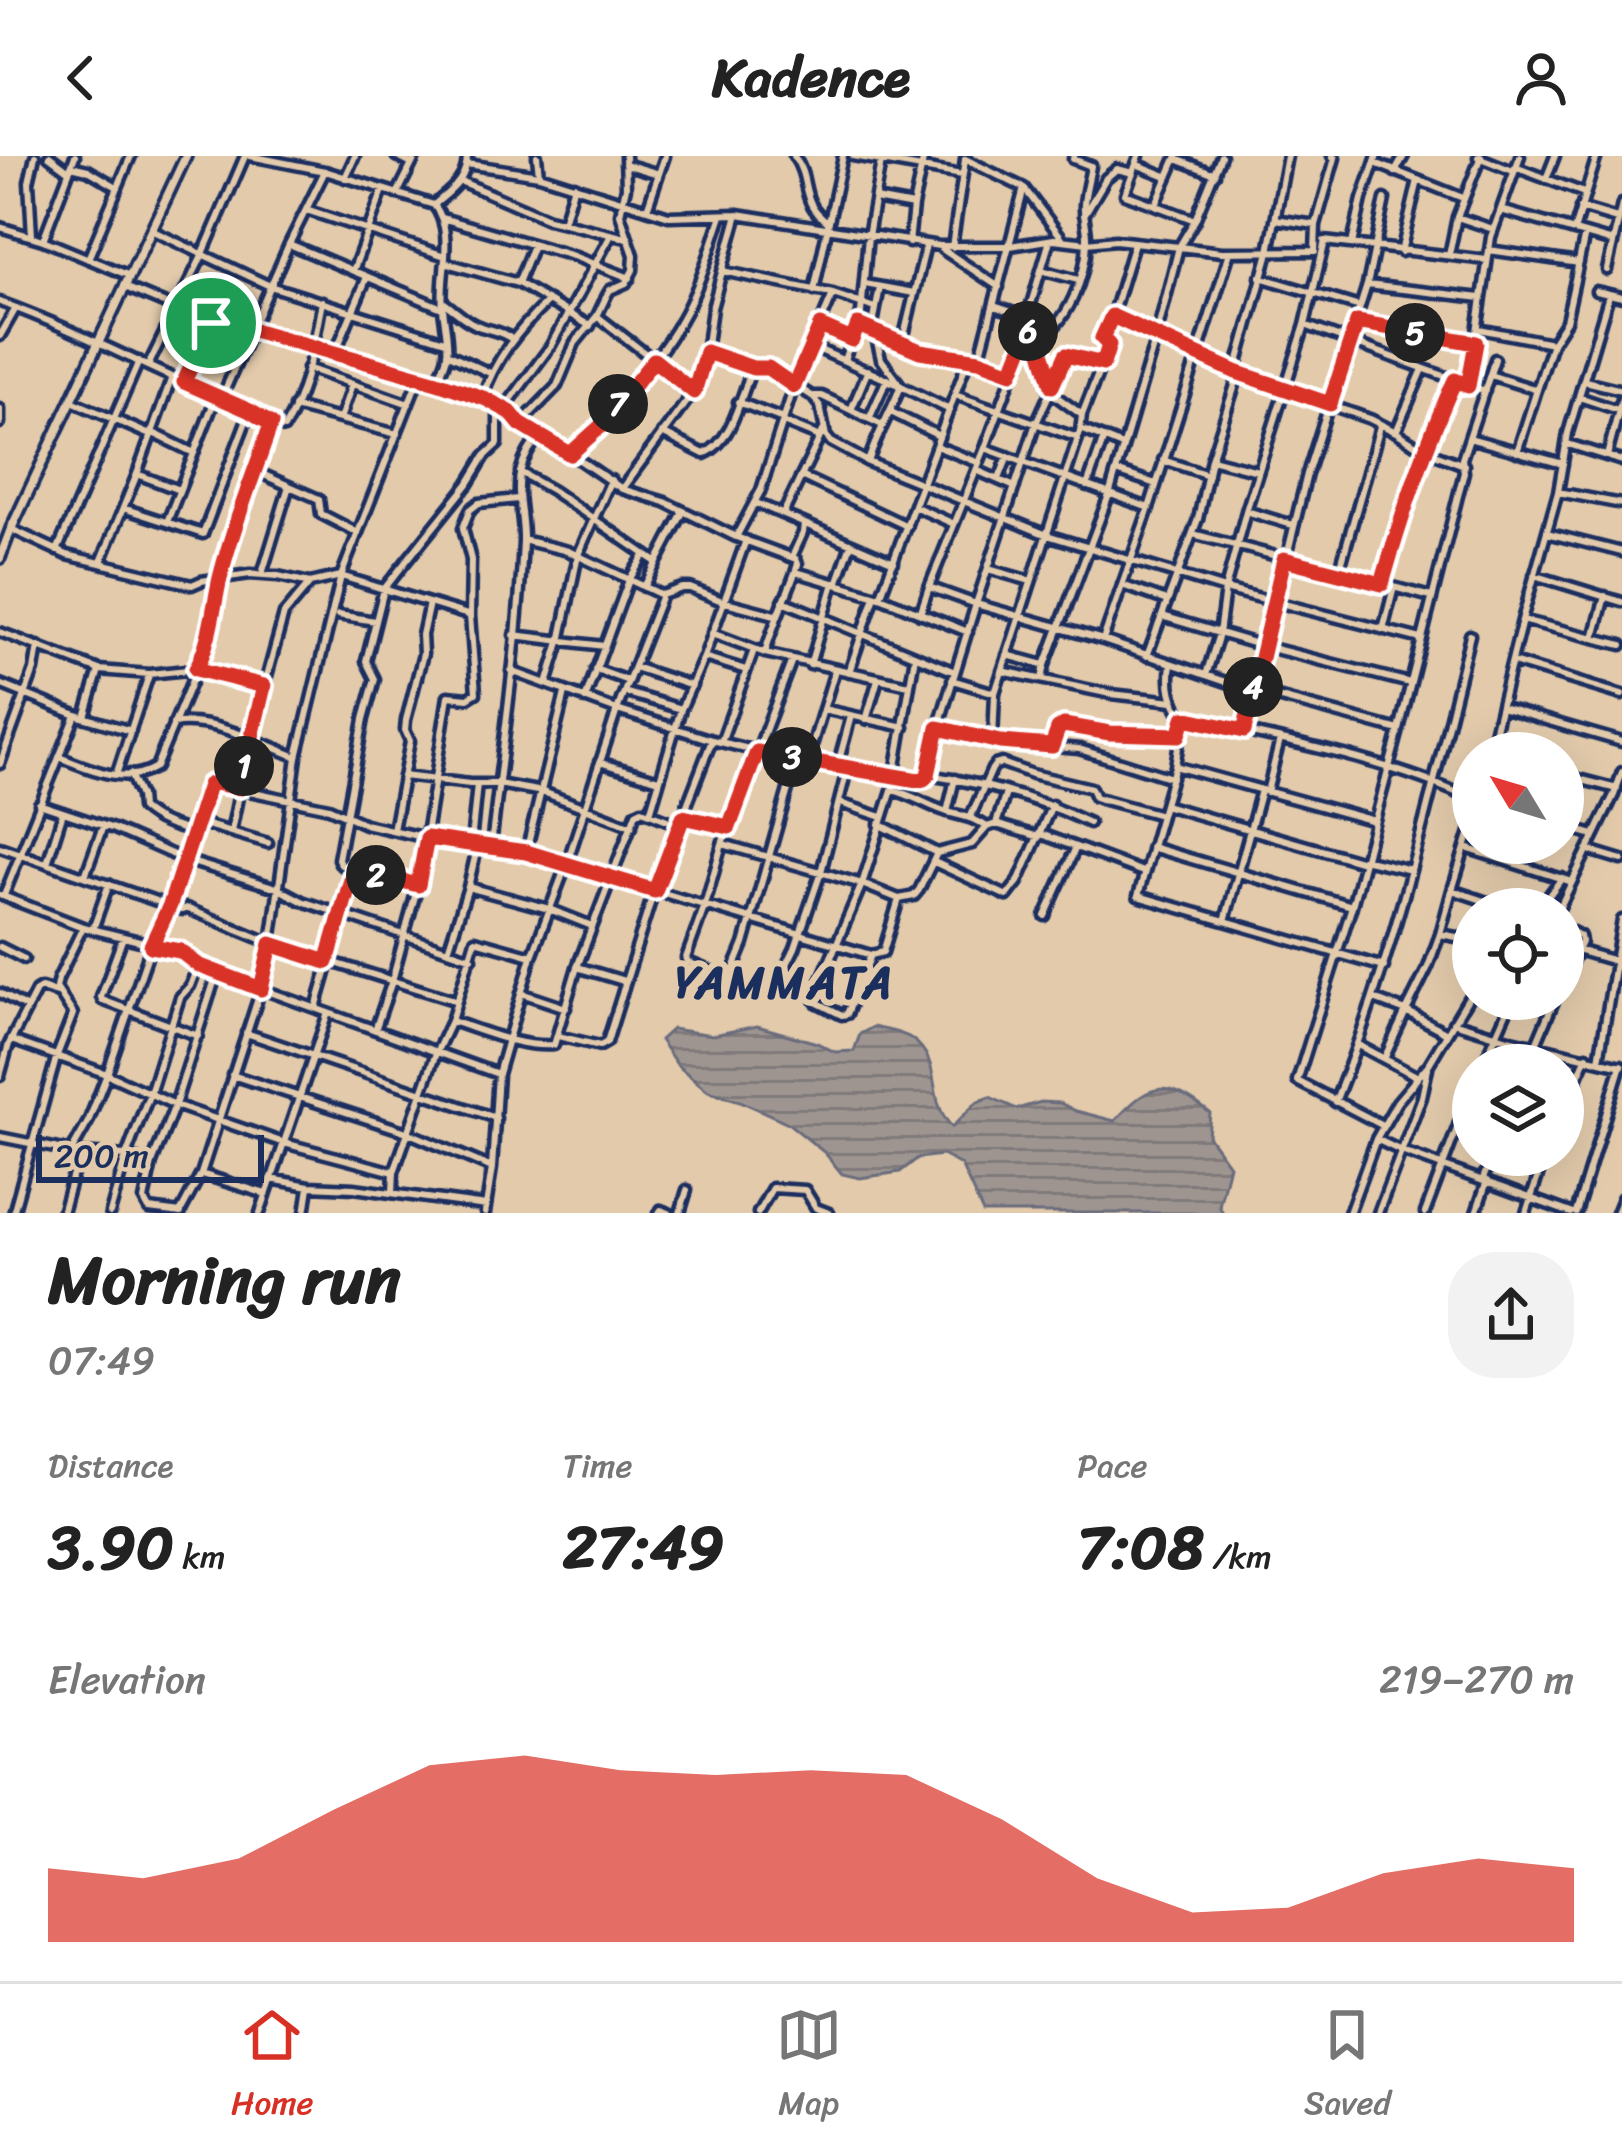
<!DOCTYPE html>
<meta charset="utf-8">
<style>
:root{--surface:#fff;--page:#f2f2f2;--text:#222;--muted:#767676;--line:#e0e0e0;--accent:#d93025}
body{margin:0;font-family:Sriracha,sans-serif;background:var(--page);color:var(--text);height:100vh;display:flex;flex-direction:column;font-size:45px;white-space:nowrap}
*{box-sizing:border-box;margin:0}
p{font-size:39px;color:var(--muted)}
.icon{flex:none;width:66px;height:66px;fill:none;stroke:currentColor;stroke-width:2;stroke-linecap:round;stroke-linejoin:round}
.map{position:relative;height:1057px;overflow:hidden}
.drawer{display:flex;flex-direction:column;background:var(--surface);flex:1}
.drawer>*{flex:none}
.needle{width:78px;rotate:308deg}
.fabs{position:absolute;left:1452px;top:576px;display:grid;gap:24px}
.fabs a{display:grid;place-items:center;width:132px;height:132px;border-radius:50%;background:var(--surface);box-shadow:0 12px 48px #0002;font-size:60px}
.scale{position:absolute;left:36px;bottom:30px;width:228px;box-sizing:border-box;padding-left:12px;border:6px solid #1b2f5e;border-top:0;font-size:33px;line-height:42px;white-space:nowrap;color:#1b2f5e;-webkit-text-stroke:9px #e2caab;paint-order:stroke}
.pin{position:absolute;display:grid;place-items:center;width:102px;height:102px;color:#fff;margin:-51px;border:6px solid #fff;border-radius:50%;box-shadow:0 3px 12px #0007}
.km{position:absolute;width:60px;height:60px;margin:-30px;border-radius:50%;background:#222;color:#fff;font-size:33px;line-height:60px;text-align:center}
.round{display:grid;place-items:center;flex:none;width:126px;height:126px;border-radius:48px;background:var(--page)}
.head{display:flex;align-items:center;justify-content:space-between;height:204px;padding:0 48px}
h1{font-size:66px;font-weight:700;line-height:90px}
.metrics{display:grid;grid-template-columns:repeat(3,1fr);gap:18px;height:204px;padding:12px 48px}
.metrics div{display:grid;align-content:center}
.metrics b{font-size:60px;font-weight:700}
.metrics small{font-size:33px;font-weight:400}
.metrics p{font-size:33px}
.chart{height:336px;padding:24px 48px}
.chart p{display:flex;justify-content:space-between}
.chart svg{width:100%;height:216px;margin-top:12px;fill:var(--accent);opacity:.7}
header{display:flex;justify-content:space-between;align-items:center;height:156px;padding:0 48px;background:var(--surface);font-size:54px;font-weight:700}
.tab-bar{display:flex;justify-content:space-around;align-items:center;height:168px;border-top:3px solid var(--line);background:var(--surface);font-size:33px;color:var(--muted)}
.tab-bar a{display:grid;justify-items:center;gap:6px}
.tab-bar .on{color:var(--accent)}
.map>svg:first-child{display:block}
.water{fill:url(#water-rules);stroke:#6a6c7d;stroke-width:3}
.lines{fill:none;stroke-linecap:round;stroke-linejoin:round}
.minor-casing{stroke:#1b2f5e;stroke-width:15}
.tertiary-casing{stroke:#1b2f5e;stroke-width:16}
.minor{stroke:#e2caab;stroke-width:6}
.tertiary{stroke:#e2caab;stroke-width:8}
.route-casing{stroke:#fff;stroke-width:24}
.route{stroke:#d93025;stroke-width:15}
.labels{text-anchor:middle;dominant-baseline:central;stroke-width:12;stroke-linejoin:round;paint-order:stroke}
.district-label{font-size:45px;font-weight:bold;letter-spacing:3px;fill:#1b2f5e;stroke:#e2caab}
</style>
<header><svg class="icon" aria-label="back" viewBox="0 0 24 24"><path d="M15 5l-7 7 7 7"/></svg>Kadence<svg class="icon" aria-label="person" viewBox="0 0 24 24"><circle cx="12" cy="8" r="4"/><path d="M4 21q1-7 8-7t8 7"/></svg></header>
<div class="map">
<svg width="1622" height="1057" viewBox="0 0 1622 1057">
<defs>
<pattern id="water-rules" width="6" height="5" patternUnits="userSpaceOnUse" patternTransform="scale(3)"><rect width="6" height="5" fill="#9e9591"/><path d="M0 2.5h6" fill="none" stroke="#807a7a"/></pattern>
</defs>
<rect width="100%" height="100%" fill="#e2caab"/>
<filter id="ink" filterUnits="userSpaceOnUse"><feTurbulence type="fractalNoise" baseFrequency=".00833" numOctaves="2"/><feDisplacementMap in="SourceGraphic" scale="24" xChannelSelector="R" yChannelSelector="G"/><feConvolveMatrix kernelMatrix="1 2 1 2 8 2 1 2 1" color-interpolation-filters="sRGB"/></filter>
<g filter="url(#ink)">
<!-- water -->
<path class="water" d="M757,870L817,887L835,896L854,895L860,878L873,871C885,874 902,876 912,883C944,906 925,943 952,971L977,946L990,941L1017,953L1041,946L1060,947L1076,955L1115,965C1150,925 1168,923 1210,957L1208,980L1229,1009L1219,1050L1223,1057H983L961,1009L942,999L918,1002L900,1016L860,1022L842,1018L825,997L788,967L740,945L708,935L678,910L660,884L672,873L713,879Z"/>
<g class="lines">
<defs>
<path id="minor" d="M49,0L69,15
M250,0L325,15L434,49C456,76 439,120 443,152C444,166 449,184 447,199C446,207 440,218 437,226
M396,0L412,8
M537,0L539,19
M794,0C812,26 798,45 828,66
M853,0L962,19
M1139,0L1125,38L1195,64
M1221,0L1195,64L1179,91L1222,96L1315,95L1316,69L1335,2L1332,0
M1478,1L1513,15
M965,3L1024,32L1062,82
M1176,3L1215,18
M1375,7L1463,42
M467,8L539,19L669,60L738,58L939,90H1010L1054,83L1087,87L1115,84L1179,91L1156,181L1109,339L1045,509L1042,523
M625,8L659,18
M1136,8L1166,20
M71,10L88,14L117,31
M1515,11L1584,37
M1395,16L1404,0
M345,22L355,0
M1546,23L1555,0
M460,25L548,63L626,82
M397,38L416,0
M875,43L913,50
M1156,48L1177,0
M434,49C451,34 467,24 467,0
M1580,52L1617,63
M647,53L665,0
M306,54L445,100
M1501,54L1613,86
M1084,59L1106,22L1117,13L1133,17
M1457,61L1493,73
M442,62L573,100L630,122
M1275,63L1316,69
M563,66L574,29
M0,71L43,84L130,120
M153,75L270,130L445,185
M1574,75L1597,0
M32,80L29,26L35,0
M43,84L75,0
M1324,85L1487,104
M909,87L913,50L924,0
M289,88L442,152
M1352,88L1362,43L1377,0
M952,91L965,4
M942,93L999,131
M1489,94L1579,107
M1401,96L1418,24
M1449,99L1457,61L1481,0
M88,103L131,0
M447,107L518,127L590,170
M1041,114L1078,124
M1607,114L1622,48
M353,115L383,34
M722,115L833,138L875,152
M1260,121L1360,151
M518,127L533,89
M865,128L914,137
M1367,129L1481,142
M125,131L211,167L253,174L437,226L486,243L500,249L510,256L520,268L553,286L622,333L665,346L736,381L796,403L798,408C788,439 774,464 765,497
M880,131L873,169L881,203L901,230L950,254
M814,135L843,0
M1596,135L1622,141
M0,146C80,175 155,216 233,248C251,255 266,268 284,272C306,238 315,184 322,145
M443,146C455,154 467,167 481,171C493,175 501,175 512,183
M994,150L1027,161
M597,160L694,235
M1112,160L1236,216L1370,263L1396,276L1424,294L1464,309
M1357,166L1476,187
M820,169L852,184
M858,169L919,195L979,204L1012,216
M1305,169L1485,235
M1479,173L1552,187
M1029,174L1041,192L1052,230
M0,180L16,152
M1037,185C1068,167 1086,121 1087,86C1088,73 1083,61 1084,48C1085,35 1089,22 1091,10L1073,3L1074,0
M902,188L926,89
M811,190L901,230C890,257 877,279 868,306
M706,196L753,211L768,212L812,240L820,250L826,280L831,286L868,306L1047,379L1225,433L1421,483
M335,197L367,121
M447,197L490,217
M844,204L861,157L868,80L882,0
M979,204L1024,32
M148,210L202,100L245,0
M307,212L409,248
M1490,219L1537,234
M1585,225L1622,234
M184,226L211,167
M1469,230L1491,81L1520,0
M1049,235L1082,259
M955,239L1078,282
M814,240H822L882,269
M1579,241L1618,254
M482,242C495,203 519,173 548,145
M221,243L289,88L325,15
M72,245L150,279
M738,246L783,263
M294,251L397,278
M0,253V267
M851,254L868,214
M891,256L939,280
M340,263L352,228
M869,263L887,223
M783,266L820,281
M520,268L557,230L575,187L597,160L607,139L610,134L626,127L633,114L634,99L620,58L626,31L625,0
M1081,273L1122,290
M151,276L194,297
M1396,276L1423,213
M662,277L704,298C733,286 740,240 753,211
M1469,282L1563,308
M1568,288L1622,305
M936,290L977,306
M985,292L1149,352
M1517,296L1552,187L1566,165L1585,78
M570,298C614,255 669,196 693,140C705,114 713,85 722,59
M1607,300L1622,242
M1211,303L1258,315
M1163,304L1208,319
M976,314L1015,331
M255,315L319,343L321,358L358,377
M1116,315L1156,328
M520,316L553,335L656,406
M137,318L179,334
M801,320L907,370
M999,323L1008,300
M1087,330L1104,282
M623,331L694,235L706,196L712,152L738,58
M1558,336L1622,348
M756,347L894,406
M916,351L954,368
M123,352L203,378L250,255
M1246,355L1293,369
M783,358L823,275
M167,366L216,241
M11,373L67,399L192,429L201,425L250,418L278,420L310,427L341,420L468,459
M1547,377L1622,396
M1193,378L1431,441
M736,381L761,334L794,230L833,138
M523,384L568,395L662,439L682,432H690L722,445L775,459
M57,395L139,205
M792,401L803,377L804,368
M101,406L137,318L172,221
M988,413L1031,425
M796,416L880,441L968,476
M1339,416L1380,270
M262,418L289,330
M1534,419L1622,446
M837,428L851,388
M1382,428C1402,357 1424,291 1455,224
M1122,429L1167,445
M644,431L683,356
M929,431L985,292L1029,174L1026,165L1050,84
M880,441L968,203
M783,445L955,516
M920,458L929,431L976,448L1103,484L1244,532L1399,574L1352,750L1297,925L1382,969
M338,459L375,465
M1162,460L1263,490L1410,527
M1522,464L1558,336L1568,277L1609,139
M1383,474L1394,431
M0,476L99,514L149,518L197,513L264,530
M712,477L765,497L909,529
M514,479L604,490
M1594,482L1605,440
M1103,484L1149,352L1230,96
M1007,499L1044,509
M1147,500L1198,363L1211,303L1237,223L1238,207L1269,96L1287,0
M704,501L746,514
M792,504L722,688L705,749L686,802L688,806L764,838L772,839L795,792L821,716L848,610
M1513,506L1622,539
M1171,508C1168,529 1171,544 1183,562C1276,583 1388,603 1473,644
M810,509L834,427
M634,511L692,530
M595,513L628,525
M511,515L617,554L712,584L757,595L924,624L928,619L938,572L976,448L1036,267L1067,199L1103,208
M1002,515L1111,538L1173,545
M849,516L875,440
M1206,519L1219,478L1225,433L1246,355L1305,169L1325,85
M952,524L995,537
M0,528L76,559L131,575
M547,528L560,486L578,399L611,324
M624,536L681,553
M585,543L629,424L645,398
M1501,551L1622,586
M823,553L904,571
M85,561L99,514
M1183,562L1175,610L1138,740L1384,811
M866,564L878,523
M173,568C209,561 263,587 297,601
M938,572L1010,587L1079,593L1172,622
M1399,574L1464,316L1462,303L1495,203
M1244,575L1307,318L1367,129L1385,43
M993,584L995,537L1080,276L1082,259L1109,190L1102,182L1112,160L1134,87
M721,586L754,494
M1052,590L1058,573L1064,569L1110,577L1179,579
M1489,597L1522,464L1622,489
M59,601C90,613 125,630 156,611L208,486L220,424L231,383L271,268
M808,603L835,514
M599,606L659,624
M0,608L34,514L38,490
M838,608L851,560
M1175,610L1374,665
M130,618L140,640L141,652C156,666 174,671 193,676
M116,619L149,519
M928,619C984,627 1037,642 1089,667
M1563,619L1617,633
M403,620L470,628H498L543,636L632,670
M892,634C910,638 923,647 939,653C959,661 968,658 987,671L996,668L1039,681
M1267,636L1280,584
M840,647L882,661
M39,648L114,673L185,704L277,732L302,745L472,802
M1164,649L1363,706
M947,656L955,623
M650,657L681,553L704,501L746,384
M971,660L992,613L995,609L1002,607L1032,618L1091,632L1095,641L1101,643L1161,659
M683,661L729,671
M197,666L268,687
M879,668L937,697L972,688L987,671
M996,668L1006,637
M1563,670L1594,679
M393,674L410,585L405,574L406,564L423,498L422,479L429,447
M231,676L250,582L284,458L310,427
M1041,678L1143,716
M471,687L477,628
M723,688L862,728L899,743L914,740L919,734L937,697
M491,690C503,589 518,488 523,386C524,361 515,338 521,313C524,301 531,291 538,281
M0,691L182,754L186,752L271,787L457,845L475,784L532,800
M1151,691L1352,750
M1466,692L1572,726
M1589,694L1622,704
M526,696L565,537
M1363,703L1411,714
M934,706L1007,740L1018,726L1052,649
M47,707L63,656
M354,713L418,729
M85,720L103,670
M468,731L549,753L592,770
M1452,734L1473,666
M0,739L83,771L180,795L198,809L217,817L498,918L532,800L566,710L617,554L662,439
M4,739L76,559
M1539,753L1562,722
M1559,753L1614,639L1622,616
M1045,760L1076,691
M1225,765L1261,634
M1563,771L1580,780L1581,786L1563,826
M93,773L109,728
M1440,778L1428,811L1406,855L1447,877
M123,781L101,841L102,844L198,880
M1473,784L1440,778L1452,734L1509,753
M0,791L24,803
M448,794L468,731L478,688
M1577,794L1622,807
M871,799L847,858L842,859L816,846L814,841L862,728L892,634L915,500
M327,806L354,713L341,709L338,703L364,563L375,523L366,505L384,433L468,328L485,300L498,288V261L550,191L611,79
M577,811L624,825
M730,822L744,788L797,602
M1473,834L1429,908L1397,946L1376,983L1401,995L1571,1057
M0,837L27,852
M521,837L566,852
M1374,843L1406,855L1384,903
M457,845L451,865C483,875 521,892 554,889L577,811L636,657L642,654L680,669
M316,852L329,807
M1453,866L1512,884L1622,910
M375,874L392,825L418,729L448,540L468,542L476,537L470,460L471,404L463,372L470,354L479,347L518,343
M246,877L496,962
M558,880L600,890L607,886L654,735L712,584
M11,884L107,918L175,949L284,987L394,1016
M1358,889L1418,921
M1599,904L1622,764
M1483,909L1512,843
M1527,909L1555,843
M232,919L407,976L492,1012
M0,920L9,888L36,835L41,832L58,837
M1335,946C1396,795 1431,637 1470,479
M1563,955L1587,900
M0,981L79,997L126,1000L152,1007
M71,996L88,966L107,918L151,790L170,749L211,627L329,652L365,668L427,682L526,696L871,799L883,796L899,743
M201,1018L266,1038
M271,1023L309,1030L354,1032L486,1050
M1483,1023L1492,999
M393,1036L394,1016L436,897L451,865
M13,1057L57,899L73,858L56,832L58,823L83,771
M62,1057L79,997
M110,1057L126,1000L150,937L180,841L190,830L198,809
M180,1057L201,1018L261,833L271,787L297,601L341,420L419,221
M181,1057L149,1053L144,1044L152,1007L175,949L217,817
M260,1057L328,857
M305,1057L309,1031
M485,1057L492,1012L498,918
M659,1057L661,1054L669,1057
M680,1057L687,1034
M758,1057L772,1032L805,1034L816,1052L829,1057
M1349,1057L1376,983
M1378,1057L1422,941L1428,912
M1425,1057L1473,930
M1476,1057L1487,1025
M1526,1057L1545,999
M1576,1057L1621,909
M1616,1057L1622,1042"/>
<path id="tertiary" d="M0,402L11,373L186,0"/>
</defs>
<!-- minor casing -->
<use href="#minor" class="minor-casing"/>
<!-- tertiary casing -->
<use href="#tertiary" class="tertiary-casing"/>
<!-- minor -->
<use href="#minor" class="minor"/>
<!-- tertiary -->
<use href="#tertiary" class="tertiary"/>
</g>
</g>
<g class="lines" filter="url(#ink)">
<defs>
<path id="route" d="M1112,160L1236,216L1330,248L1357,166L1476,187L1468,230L1455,224C1424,291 1402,358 1382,428L1284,403L1244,575L1184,562L1179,579L1110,577L1064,569L1058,573L1052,590L1000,586L938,572L928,619L924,623L918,624L757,596L729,671L683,661L655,735L526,696L427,682L418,729L354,713L327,806L271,788L261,833L198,809L180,795L151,790L170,749L209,629L214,627L240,632L264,530L196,513C211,484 213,453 220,422C233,369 254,319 271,268L250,255L184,226L211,167L253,174L437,226L486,243L510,256L520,268L570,298L600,271L654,204L694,236L706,196L753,212H768L794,230L820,170L852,184L858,169L920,195L979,204L1012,216L1029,174L1041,192L1052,230L1066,199L1103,208L1109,189L1102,182Z"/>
</defs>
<!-- route casing -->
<use href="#route" class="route-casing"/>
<!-- route -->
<use href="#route" class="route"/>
</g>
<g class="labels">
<!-- district labels -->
<g class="district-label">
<text x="785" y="827">YAMMATA</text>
</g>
</g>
</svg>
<div class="fabs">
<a><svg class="needle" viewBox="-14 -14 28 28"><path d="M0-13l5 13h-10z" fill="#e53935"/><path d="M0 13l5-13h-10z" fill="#767676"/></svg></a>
<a><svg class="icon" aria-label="locate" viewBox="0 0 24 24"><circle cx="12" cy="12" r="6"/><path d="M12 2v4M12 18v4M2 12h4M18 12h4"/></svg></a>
<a><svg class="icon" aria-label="layers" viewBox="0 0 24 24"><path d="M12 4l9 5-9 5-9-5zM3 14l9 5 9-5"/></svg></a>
</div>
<div class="scale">200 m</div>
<div class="pin" style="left:211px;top:167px;background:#1e9e55"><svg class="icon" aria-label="arrive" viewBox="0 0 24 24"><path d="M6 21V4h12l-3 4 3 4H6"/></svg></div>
<b class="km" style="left:244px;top:610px">1</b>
<b class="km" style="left:376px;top:719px">2</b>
<b class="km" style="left:792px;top:601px">3</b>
<b class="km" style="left:1253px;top:531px">4</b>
<b class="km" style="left:1415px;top:177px">5</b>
<b class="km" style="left:1028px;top:175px">6</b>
<b class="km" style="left:618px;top:248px">7</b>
</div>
<section class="drawer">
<div class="head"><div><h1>Morning run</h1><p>07:49</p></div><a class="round"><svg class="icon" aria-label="share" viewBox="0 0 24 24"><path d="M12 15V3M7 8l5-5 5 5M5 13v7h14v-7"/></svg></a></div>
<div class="metrics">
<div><p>Distance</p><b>3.90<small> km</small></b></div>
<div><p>Time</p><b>27:49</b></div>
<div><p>Pace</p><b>7:08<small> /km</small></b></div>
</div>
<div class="chart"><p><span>Elevation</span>219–270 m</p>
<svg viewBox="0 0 160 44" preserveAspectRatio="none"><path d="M0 44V29L10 31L20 27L30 17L40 8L50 6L60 9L70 10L80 9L90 10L100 19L110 31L120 38L130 37L140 30L150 27L160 29V44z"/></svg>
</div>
</section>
<nav class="tab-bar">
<a class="on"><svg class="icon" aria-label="home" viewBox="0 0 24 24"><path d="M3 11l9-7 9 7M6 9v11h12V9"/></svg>Home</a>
<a><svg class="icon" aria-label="map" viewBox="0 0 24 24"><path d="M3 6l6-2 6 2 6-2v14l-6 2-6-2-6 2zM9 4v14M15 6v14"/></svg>Map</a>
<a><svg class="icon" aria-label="saved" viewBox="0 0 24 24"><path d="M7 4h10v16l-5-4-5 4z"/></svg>Saved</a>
</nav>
